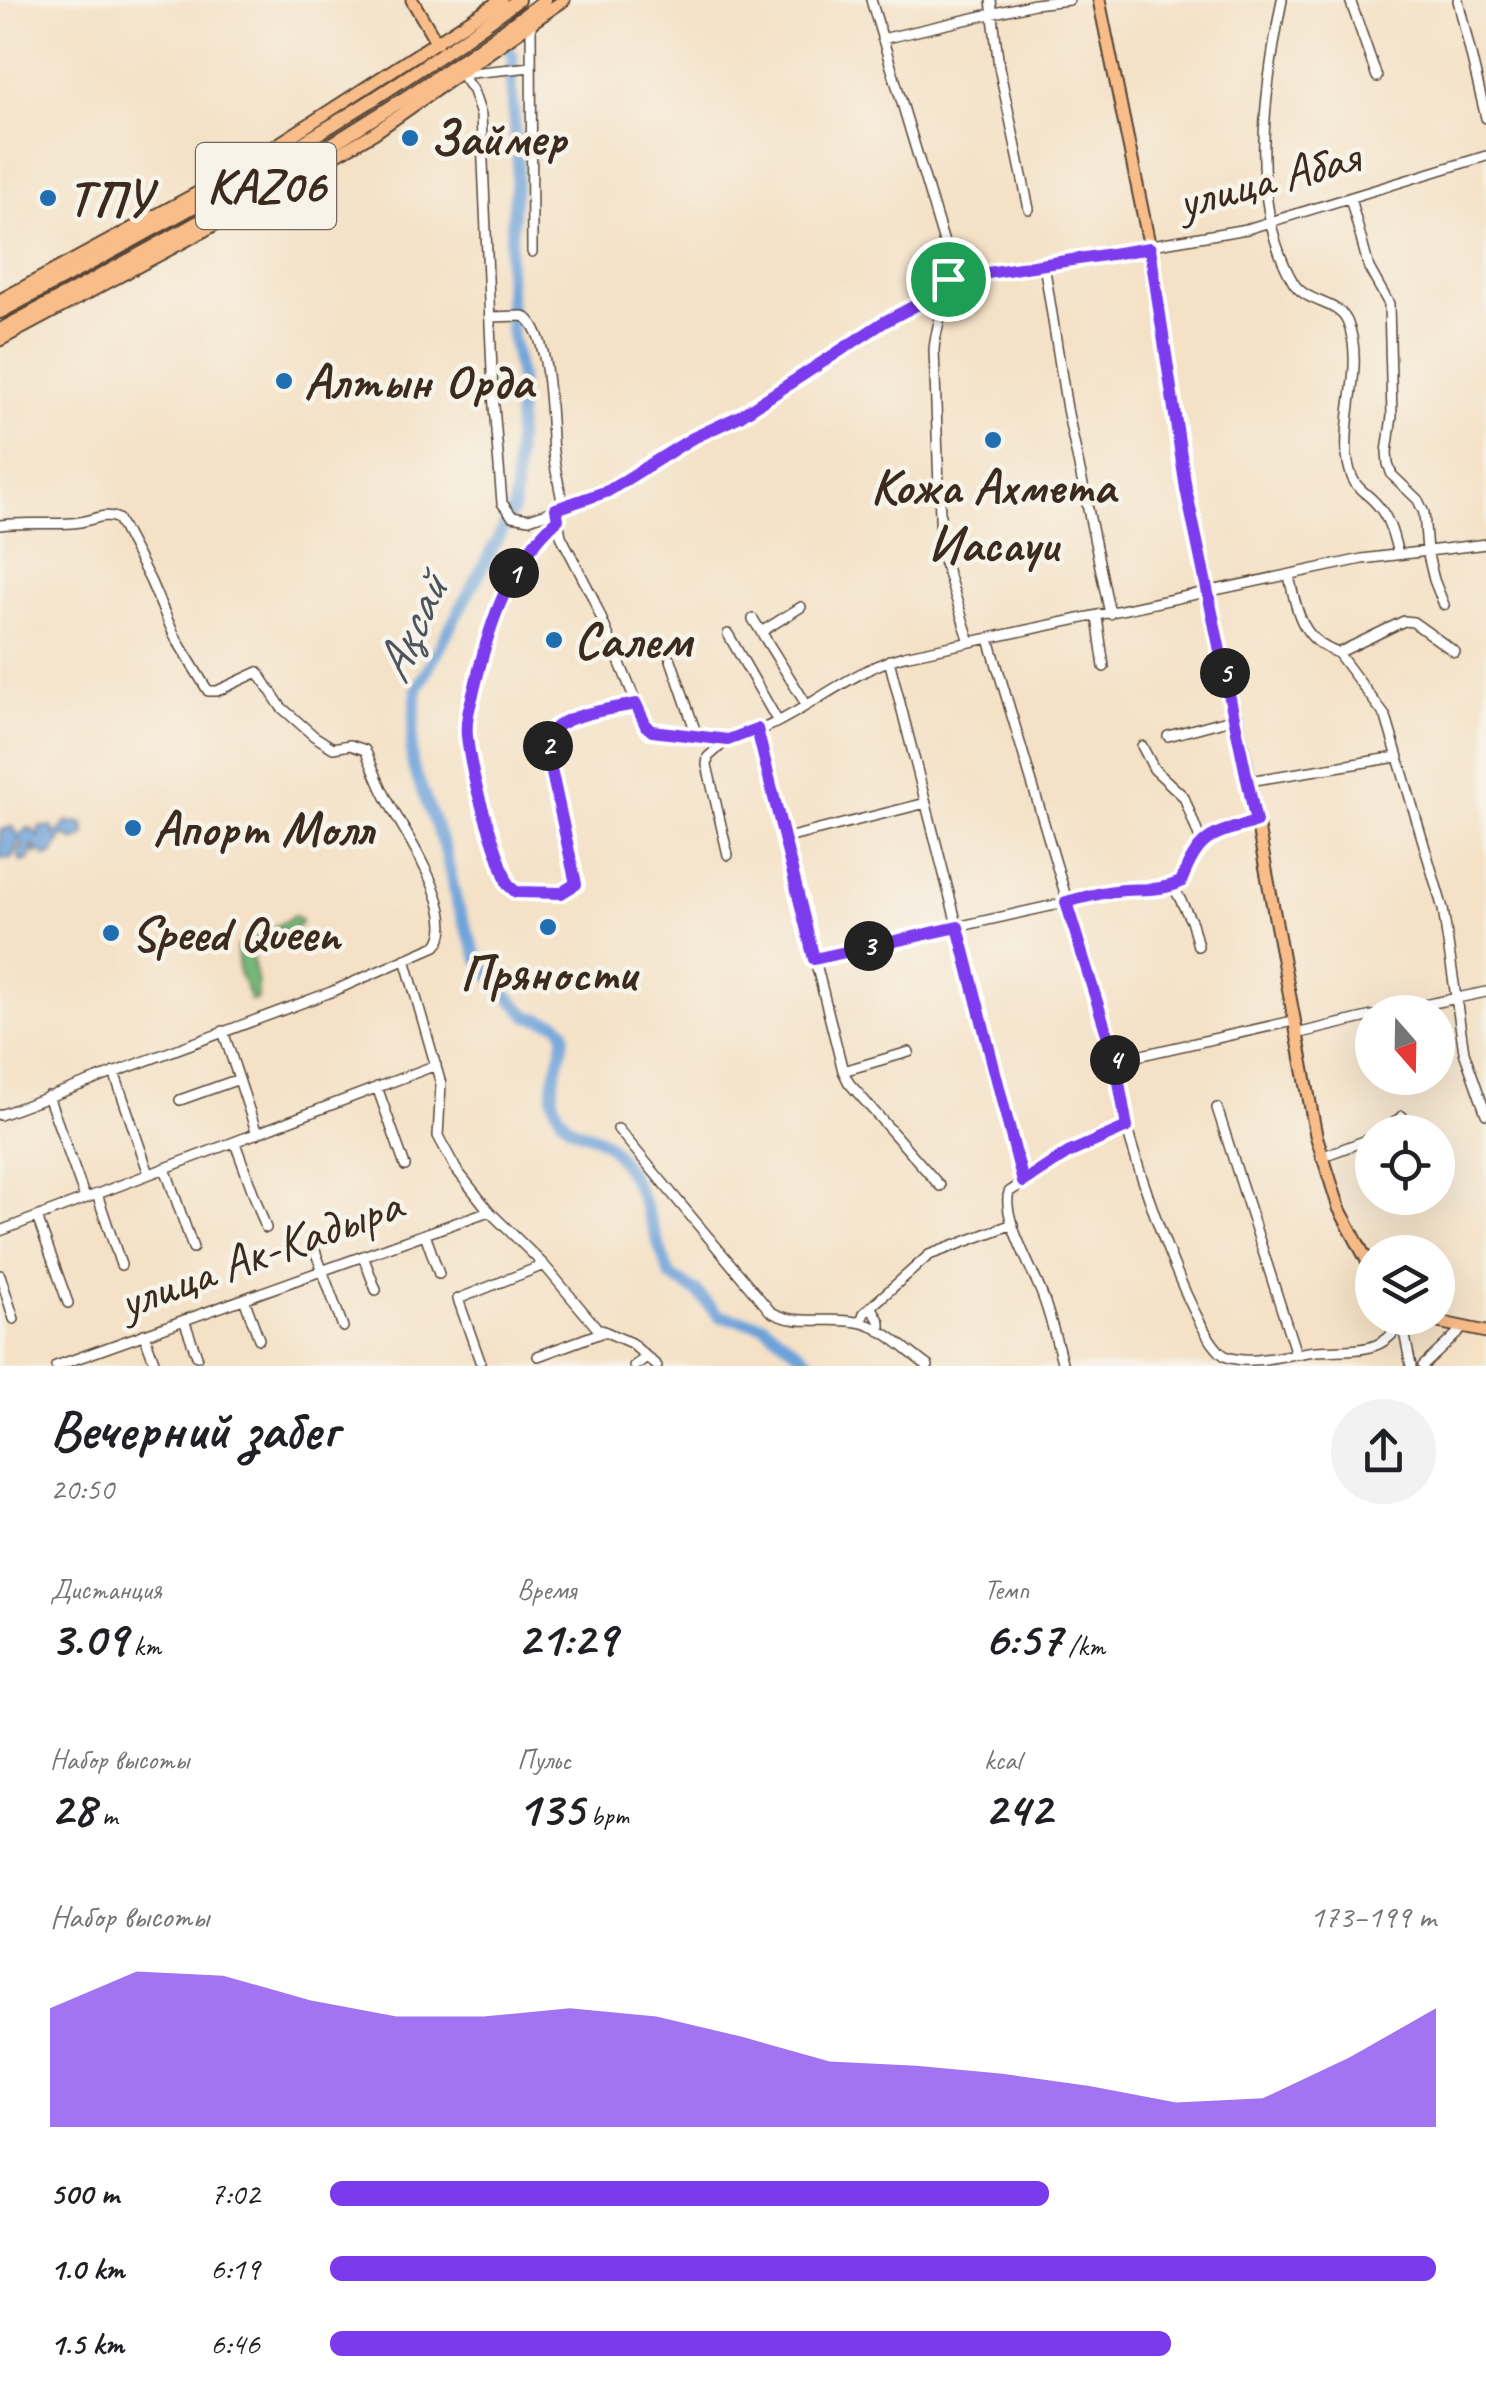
<!DOCTYPE html>
<html lang="ru">
<meta charset="utf-8">
<style>
:root{--surface:#fff;--page:#f2f2f2;--text:#202124;--muted:#757577;--accent:#7c3aed}
body{margin:0;font-family:Caveat,sans-serif;background:var(--page);color:var(--text);height:100vh;display:flex;flex-direction:column;font-size:38px;white-space:nowrap}
*{box-sizing:border-box;margin:0}
p{font-size:32px;color:var(--muted)}
.icon{flex:none;width:55px;height:55px;fill:none;stroke:currentColor;stroke-width:2;stroke-linecap:round;stroke-linejoin:round}
.map{position:relative;height:1366px;overflow:hidden}
.details{display:flex;flex-direction:column;background:var(--surface);flex:1}
.details>*{flex:none}
.needle{width:65px;rotate:160deg}
.fabs{position:absolute;left:1355px;top:995px;display:grid;gap:20px}
.fabs a{display:grid;place-items:center;width:100px;height:100px;border-radius:50%;background:var(--surface);box-shadow:0 10px 40px #0002;font-size:50px}
.pin{position:absolute;display:grid;place-items:center;width:85px;height:85px;color:#fff;margin:-42px;border:5px solid #fff;border-radius:50%;box-shadow:0 2px 10px #0007}
.km{position:absolute;width:50px;height:50px;margin:-25px;border-radius:50%;background:#222;color:#fff;font-size:28px;line-height:50px;text-align:center}
.round{display:grid;place-items:center;flex:none;width:105px;height:105px;border-radius:52px;background:var(--page)}
.summary{display:flex;align-items:center;justify-content:space-between;height:170px;padding:0 50px}
h1{font-size:55px;font-weight:800;line-height:75px}
.figures{display:grid;grid-template-columns:repeat(3,1fr);gap:15px;height:170px;padding:10px 50px}
.figures div{display:grid;align-content:center}
.figures b{font-size:50px;font-weight:800}
.figures small{font-size:28px;font-weight:400}
.figures p{font-size:28px}
.chart{height:280px;padding:20px 50px}
.chart p{display:flex;justify-content:space-between}
.chart svg{width:100%;height:180px;margin-top:10px;fill:var(--accent);opacity:.7}
ul{padding:0 50px;list-style:none;font-size:32px}
li{display:grid;grid-template-columns:160px 120px 1fr;align-items:center;height:75px}
li i{height:25px;border-radius:12px;background:var(--accent)}
.map>svg:first-child{display:block}
.forest{fill:#76b87a;stroke:#58714c;stroke-width:2.5}
.water{fill:#6da2d9;stroke:#54667c;stroke-width:2.5}
.lines{fill:none;stroke-linecap:round;stroke-linejoin:round}
.river{stroke:#6da2d9;stroke-width:12}
.minor-casing{stroke:#574537;stroke-width:12}
.major-casing{stroke:#574537;stroke-width:15}
.highway-casing{stroke:#574537;stroke-width:16}
.minor{stroke:#fff;stroke-width:9}
.major{stroke:#f9bd89;stroke-width:11}
.highway{stroke:#f9bd89;stroke-width:12}
.route-casing{stroke:#fff;stroke-width:20}
.route{stroke:#7c3aed;stroke-width:12}
.poi-dot{fill:#1f6fb2;stroke:#f7f3e8;stroke-width:4}
.labels{text-anchor:middle;dominant-baseline:central;stroke-width:9;stroke-linejoin:round;paint-order:stroke}
.shield{fill:#f7f3e8;stroke:#73665b;stroke-width:2.5}
.shield-label{font-size:48px;font-weight:bold;fill:#3b2a1e}
.poi-label{font-size:50px;font-weight:bold;fill:#3b2a1e;stroke:#f7f3e8;text-anchor:start}
.street-label{font-size:50px;fill:#3b2a1e;stroke:#f7f3e8}
.water-label{font-size:52px;font-style:italic;fill:#4c545f;stroke:#f7f3e8}
</style>
<div class="map">
<svg width="1486" height="1366" viewBox="0 0 1486 1366">
<rect width="100%" height="100%" fill="#f7f3e8"/>
<filter id="ink" filterUnits="userSpaceOnUse"><feTurbulence type="fractalNoise" baseFrequency=".01" numOctaves="2"/><feDisplacementMap in="SourceGraphic" scale="20" xChannelSelector="R" yChannelSelector="G"/><feConvolveMatrix kernelMatrix="1 2 1 2 8 2 1 2 1" color-interpolation-filters="sRGB"/></filter>
<filter id="wash" filterUnits="userSpaceOnUse"><feTurbulence type="fractalNoise" baseFrequency=".0048" numOctaves="4" result="noise"/><feDisplacementMap in="SourceGraphic" scale="40" xChannelSelector="R" yChannelSelector="G"/><feGaussianBlur stdDeviation="2.25" result="paint"/><feColorMatrix in="noise" values="0 0 0 0 0 0 0 0 0 0 0 0 0 0 0 0 0 1.4 0 .05"/><feComposite in="paint" operator="in"/></filter>
<g filter="url(#wash)">
<rect width="100%" height="100%" fill="#f4e1c6"/>
<!-- forest -->
<path class="forest" d="M295,916L301,920L299,926L269,938L251,950L258,985L257,999L251,1001L239,972L237,947Z"/>
<!-- water -->
<path class="water" d="M69,821L72,825L77,822L84,824L85,836L75,841L63,835L53,854L46,857L39,850L36,854L33,845L29,860L21,862L18,854L24,844L19,841L12,858L0,859V830L13,827L19,837L26,829L31,828L39,837V827H52L55,835Z"/>
<g class="lines">
<!-- river -->
<path class="river" d="M509,49L513,56L511,81L518,165L508,267L511,330L520,380L514,508L417,689L411,751L413,767L445,850L457,904L478,958L497,985L528,1016L557,1023L564,1030C566,1054 546,1081 555,1105C570,1142 591,1125 613,1150C644,1188 653,1232 670,1276L697,1292L719,1316L764,1325L817,1366"/>
</g>
</g>
<g filter="url(#ink)">
<g class="lines">
<defs>
<path id="minor" d="M871,0L948,256C952,286 937,319 934,349L941,543L944,561L970,642
M991,0L999,67L1029,209
M1282,0C1265,87 1247,202 1293,282C1306,304 1337,300 1347,321C1365,361 1343,413 1347,456C1352,495 1366,487 1382,511C1391,524 1394,539 1398,554
M1350,0L1377,77
M1458,0L1486,118
M531,24L532,252
M882,39L1034,4L1069,0
M531,67L461,74L473,91L481,115L493,394L502,503L512,516L529,519L598,496L691,439L740,415L884,321L945,291
M1350,198L1369,268L1389,304L1392,416L1387,452L1388,464L1392,475L1418,500L1424,513L1427,551L1434,580L1444,605
M1044,264L1067,409L1110,614
M948,279L1247,229L1486,156
M490,317L523,316C551,329 550,422 553,452C555,470 560,488 563,507
M556,509L561,536L592,596L646,726L652,731C677,733 711,745 737,738C797,722 844,672 904,656L1362,559L1486,544
M558,519C510,561 490,621 476,682C472,697 466,713 467,728C467,780 492,836 508,885L515,892L561,893L576,883C575,851 530,749 555,727C574,710 613,709 637,704
M0,525C27,521 56,526 80,522C93,520 106,512 118,519L150,580L175,637L208,691H217L258,672L281,707L314,736L333,748L350,745L365,750C373,767 379,785 388,801C403,830 463,917 436,946L331,992L0,1115
M1289,576C1297,611 1301,640 1338,653L1404,621L1413,622L1455,652
M1097,617L1104,667
M753,619L806,704
M761,632L801,607
M728,634L777,720
M989,639L1115,1061C1120,1083 1122,1106 1127,1128C1137,1168 1195,1343 1227,1357C1255,1366 1288,1353 1317,1351C1352,1348 1384,1357 1403,1318
M1338,653L1386,717L1443,909L1464,1052L1486,1114
M671,660L694,727L693,736
M889,660L1023,1182
M757,729L843,1071L849,1083L940,1186
M1168,736L1235,718
M728,739L708,757L707,765L728,855
M1142,746L1154,769L1184,797L1201,842
M1249,781L1397,757
M783,839L926,803
M1173,885L1192,923L1198,946
M405,959L441,1084L438,1136L456,1169L489,1211L544,1265L597,1328L631,1343L657,1366
M813,959L1118,891C1139,891 1161,891 1181,881C1199,835 1210,834 1256,822
M1390,1012L1486,992
M223,1031L257,1134
M1296,1034L1372,1016
M1115,1061L1293,1021
M843,1071L909,1052
M114,1072L149,1174
M377,1087L405,1166
M48,1096L85,1198
M180,1100L239,1079
M1217,1108L1296,1354
M618,1129L770,1311C795,1328 833,1315 862,1323C886,1329 908,1352 928,1366
M1384,1132L1402,1116
M235,1143L266,1228
M1321,1157L1372,1138
M165,1168L193,1248
M97,1194L121,1265
M37,1217L68,1303
M0,1231L436,1065
M425,1234L439,1274
M310,1237L343,1327
M363,1256L376,1290
M0,1275L14,1319
M244,1299L259,1339
M871,1306L880,1322V1331
M184,1320L197,1356
M861,1322L864,1313L929,1255L1013,1224
M1402,1322L1411,1366
M144,1334L155,1364
M538,1356L603,1332
M480,1361L458,1299L544,1265
M56,1366L489,1211
M634,1366L647,1357
M1063,1366C1057,1343 1051,1319 1043,1297C1034,1271 1001,1217 1009,1192L1068,1153L1127,1127
M1423,1366L1464,1327"/>
<path id="major" d="M412,0L437,43
M1099,0L1150,248L1186,489L1246,764L1316,1135L1339,1208L1372,1270
M0,300L232,174L501,0
M0,340L200,233L374,133L564,0
M1419,1318L1486,1332"/>
<path id="highway" d="M0,312C178,217 356,120 518,0
M0,330C189,229 373,130 545,0"/>
</defs>
<!-- minor casing -->
<use href="#minor" class="minor-casing"/>
<!-- major casing -->
<use href="#major" class="major-casing"/>
<!-- highway casing -->
<use href="#highway" class="highway-casing"/>
<!-- minor -->
<use href="#minor" class="minor"/>
<!-- major -->
<use href="#major" class="major"/>
<!-- highway -->
<use href="#highway" class="highway"/>
</g>
</g>
<g class="lines" filter="url(#ink)">
<defs>
<path id="route" d="M1150,248L1186,489L1256,822C1210,834 1199,836 1181,882C1159,892 1138,888 1115,891C1098,893 1082,898 1066,902L1115,1060L1127,1127L1068,1153L1023,1182L958,927L814,959L757,729L728,740L652,731L646,726L636,704C617,708 559,715 550,734C549,736 547,748 547,750L576,884L561,893L516,892L508,885C492,837 472,786 467,736C465,717 472,700 476,682C490,621 510,562 558,519L556,509L608,491L691,439L740,416L884,322L945,290L948,279Z"/>
</defs>
<!-- route casing -->
<use href="#route" class="route-casing"/>
<!-- route -->
<use href="#route" class="route"/>
</g>
<!-- markers -->
<g class="poi-dot">
<circle cx="410" cy="138" r="10"/>
<circle cx="48" cy="198" r="10"/>
<circle cx="284" cy="381" r="10"/>
<circle cx="993" cy="440" r="10"/>
<circle cx="554" cy="640" r="10"/>
<circle cx="133" cy="828" r="10"/>
<circle cx="548" cy="927" r="10"/>
<circle cx="111" cy="933" r="10"/>
</g>
<g class="labels">
<!-- shield labels -->
<rect class="shield" x="196" y="143" width="140" height="86" rx="8"/>
<g class="shield-label">
<text x="266" y="186">KАZ06</text>
</g>
<!-- poi labels -->
<g class="poi-label">
<text x="430" y="138">Займер</text>
<text x="68" y="198">ТПУ</text>
<text x="304" y="381">Алтын Орда</text>
<text x="993" y="486" text-anchor="middle">Кожа Ахмета<tspan x="993" dy="58">Иасауи</tspan></text>
<text x="574" y="640">Салем</text>
<text x="153" y="828">Апорт Молл</text>
<text x="131" y="933">Speed Queen</text>
<text x="548" y="973" text-anchor="middle">Пряности</text>
</g>
<!-- street labels -->
<g class="street-label">
<text transform="translate(1268 179) rotate(-15)">улица Абая</text>
<text transform="translate(260 1253) rotate(-20)">улица Ак-Кадыра</text>
</g>
<!-- water labels -->
<g class="water-label">
<text transform="translate(411 629) rotate(-66)">Ақсай</text>
</g>
</g>
</svg>
<div class="fabs">
<a><svg class="needle" viewBox="-14 -14 28 28"><path d="M0-13l5 13h-10z" fill="#e53935"/><path d="M0 13l5-13h-10z" fill="#757577"/></svg></a>
<a><svg class="icon" aria-label="locate" viewBox="0 0 24 24"><circle cx="12" cy="12" r="6"/><path d="M12 2v4M12 18v4M2 12h4M18 12h4"/></svg></a>
<a><svg class="icon" aria-label="layers" viewBox="0 0 24 24"><path d="M12 4l9 5-9 5-9-5zM3 14l9 5 9-5"/></svg></a>
</div>
<div class="pin" style="left:948px;top:279px;background:#1e9e55"><svg class="icon" aria-label="arrive" viewBox="0 0 24 24"><path d="M6 21V4h12l-3 4 3 4H6"/></svg></div>
<b class="km" style="left:514px;top:573px">1</b>
<b class="km" style="left:548px;top:746px">2</b>
<b class="km" style="left:869px;top:946px">3</b>
<b class="km" style="left:1115px;top:1060px">4</b>
<b class="km" style="left:1225px;top:673px">5</b>
</div>
<section class="details">
<div class="summary"><div><h1>Вечерний забег</h1><p>20:50</p></div><a class="round"><svg class="icon" aria-label="share" viewBox="0 0 24 24"><path d="M12 15V3M7 8l5-5 5 5M5 13v7h14v-7"/></svg></a></div>
<div class="figures">
<div><p>Дистанция</p><b>3.09<small> km</small></b></div>
<div><p>Время</p><b>21:29</b></div>
<div><p>Темп</p><b>6:57<small> /km</small></b></div>
</div>
<div class="figures">
<div><p>Набор высоты</p><b>28<small> m</small></b></div>
<div><p>Пульс</p><b>135<small> bpm</small></b></div>
<div><p>kcal</p><b>242</b></div>
</div>
<div class="chart"><p><span>Набор высоты</span>173–199 m</p>
<svg viewBox="0 0 160 44" preserveAspectRatio="none"><path d="M0 44V15L10 6L20 7L30 13L40 17L50 17L60 15L70 17L80 22L90 28L100 29L110 31L120 34L130 38L140 37L150 27L160 15V44z"/></svg>
</div>
<ul>
<li><b>500 m</b>7:02<i style="width:65%"></i></li>
<li><b>1.0 km</b>6:19<i style="width:100%"></i></li>
<li><b>1.5 km</b>6:46<i style="width:76%"></i></li>
</ul>
</section>
